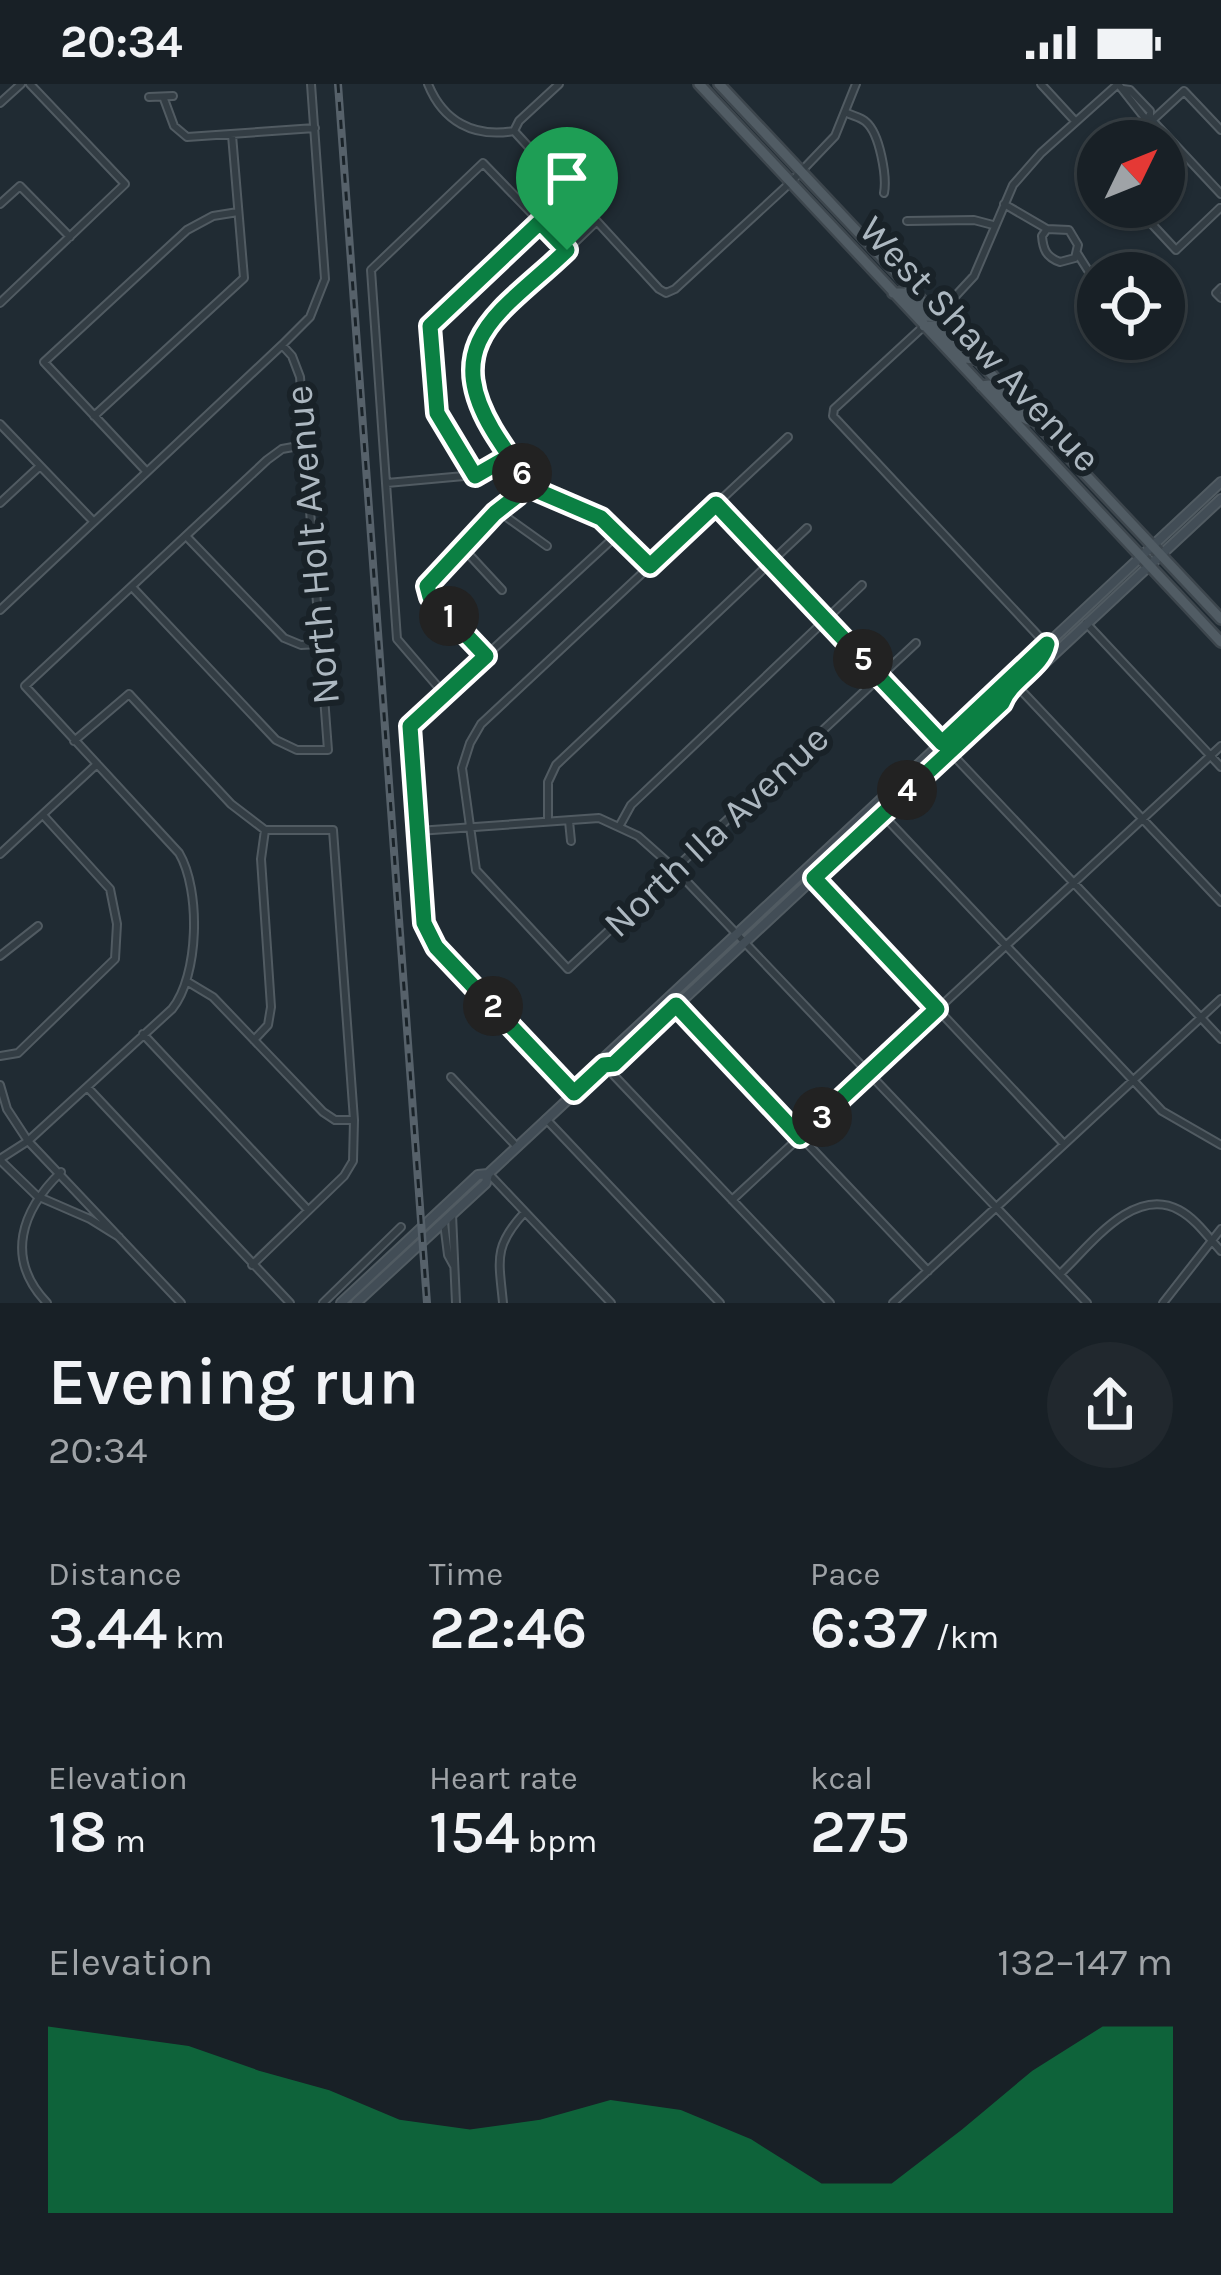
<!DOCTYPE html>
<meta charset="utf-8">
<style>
:root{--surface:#182026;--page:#21282e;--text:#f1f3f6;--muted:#9fa3a7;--line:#363e43;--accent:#0b8043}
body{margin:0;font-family:Karla,sans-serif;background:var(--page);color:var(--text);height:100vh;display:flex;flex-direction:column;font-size:45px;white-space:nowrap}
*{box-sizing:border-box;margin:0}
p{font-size:39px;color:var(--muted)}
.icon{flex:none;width:66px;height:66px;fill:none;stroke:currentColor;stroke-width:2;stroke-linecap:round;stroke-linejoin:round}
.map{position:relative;height:1219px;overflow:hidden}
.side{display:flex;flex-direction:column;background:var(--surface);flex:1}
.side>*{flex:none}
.needle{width:78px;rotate:47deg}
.fabs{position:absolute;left:1077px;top:36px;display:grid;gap:24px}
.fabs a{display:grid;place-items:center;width:108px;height:108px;border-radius:50%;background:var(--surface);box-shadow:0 3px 9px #0004,0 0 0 3px var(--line);font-size:60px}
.pin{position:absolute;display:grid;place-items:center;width:102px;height:102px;color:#fff;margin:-123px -51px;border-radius:50% 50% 50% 0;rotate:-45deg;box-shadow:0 0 12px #0007}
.pin .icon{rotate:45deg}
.km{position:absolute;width:60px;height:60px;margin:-30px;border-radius:50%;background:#222;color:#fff;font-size:33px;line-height:60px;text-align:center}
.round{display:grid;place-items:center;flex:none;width:126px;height:126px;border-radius:63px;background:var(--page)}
.headline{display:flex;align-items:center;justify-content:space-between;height:204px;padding:0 48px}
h1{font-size:66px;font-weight:600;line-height:90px}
.stats{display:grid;grid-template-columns:repeat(3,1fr);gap:18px;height:204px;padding:12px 48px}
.stats div{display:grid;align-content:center}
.stats b{font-size:60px;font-weight:600}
.stats small{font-size:33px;font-weight:400}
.stats p{font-size:33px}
.chart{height:336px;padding:24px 48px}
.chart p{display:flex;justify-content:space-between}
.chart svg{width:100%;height:216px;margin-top:12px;fill:var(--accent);opacity:.7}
.status{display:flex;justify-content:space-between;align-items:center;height:84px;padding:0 60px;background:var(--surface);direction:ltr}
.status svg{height:33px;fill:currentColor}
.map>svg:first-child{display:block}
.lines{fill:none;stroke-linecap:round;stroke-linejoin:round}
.minor-casing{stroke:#515b62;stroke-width:10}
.tertiary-casing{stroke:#515b62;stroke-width:10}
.secondary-casing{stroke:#515b62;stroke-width:12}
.primary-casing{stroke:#3d464d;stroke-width:14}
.minor{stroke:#333d44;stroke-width:6}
.tertiary{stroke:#333d44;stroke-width:6}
.secondary{stroke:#424d56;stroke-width:8}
.primary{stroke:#515c64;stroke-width:9}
.rail-casing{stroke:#56616a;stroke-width:8}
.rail{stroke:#192228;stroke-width:3;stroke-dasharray:9;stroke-linecap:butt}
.route-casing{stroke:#fff;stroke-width:24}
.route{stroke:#0b8043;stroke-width:15}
.labels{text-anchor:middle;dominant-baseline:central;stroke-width:12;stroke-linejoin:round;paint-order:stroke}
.street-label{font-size:39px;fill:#adb8c1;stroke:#192228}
</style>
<div class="status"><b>20:34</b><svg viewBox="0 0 49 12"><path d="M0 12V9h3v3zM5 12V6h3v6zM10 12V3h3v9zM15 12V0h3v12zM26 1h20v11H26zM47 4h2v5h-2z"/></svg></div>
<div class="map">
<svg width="1221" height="1219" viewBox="0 0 1221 1219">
<rect width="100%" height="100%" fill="#202b33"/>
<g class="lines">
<defs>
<path id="minor" d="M428,0C443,37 473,54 514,47
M1041,0L1075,37
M1118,0L1144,33L1150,34L1221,110
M1123,5L1130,6L1150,27V34
M149,13L173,12
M164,15L174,42L187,53L315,44
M0,19L21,0
M847,29C853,32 861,33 866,38C880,50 887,93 884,109
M514,47L659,205L666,209L675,205L790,99
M514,47L519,37L559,0
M1130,57L1184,7L1221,46
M0,120L20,102L70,153
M1004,120L1047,145L1069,146L1078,161L1075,174L1060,178C1046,173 1043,165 1042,152L1047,145
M1136,123L1176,166L1220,124
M907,137L974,136L993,141
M596,138L483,246L471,270L470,301L509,373L533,402L547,413L601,434L649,481
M1077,169L1096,199
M1107,189L1112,185L1115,189
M1095,200L1088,206L1098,216
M1221,204L1216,209L1221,214
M0,219L125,100L30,0
M936,233L974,192L1013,101L1041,69L1118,0
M924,242L834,325L833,332L1047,561
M94,332L244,194L232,51
M0,340L93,437
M788,353L481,640L470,659L462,684L476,786L568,885L916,559
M146,387L44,278L187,146L213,132L238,128
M519,388L518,411L538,407
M475,391L437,329L430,242L540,138
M387,399L475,391L509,373
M0,419L40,382
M717,421L1221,955
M498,427L518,411
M186,452L284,554L301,561L320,560
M464,465L502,506
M132,503L276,656L297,666H328L300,293L292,272L282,261
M0,526L282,261L310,233L325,195L311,0
M1086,539L1221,683
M486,572L430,513V497L498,427L547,462
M1018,603L1221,818
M445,611L397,555L371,186L483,79L567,166
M74,657L129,610L231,720L265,746H333L354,1036L353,1077L344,1092L252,1181
M882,730L1162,1027L1221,1061
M548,737V698L556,681L807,444
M569,737L571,757
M620,741L631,721L862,501
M418,747L599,734L638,752L675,785L1087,1219
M0,770L97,680
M806,785L1064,1060
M0,872L38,842
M188,898L213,913L323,1028L335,1036H354
M676,921L928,1187
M143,950L308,1126
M254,956L268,941L271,923L261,775L265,746
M0,972L18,969L115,875L117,840L110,805L43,731
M605,982L830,1219
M451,993L517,1063
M87,1003L290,1219
M574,1009L428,852L424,839L410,642L619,449
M546,1035L720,1219
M0,1075L28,1057L172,925C199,892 201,806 179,769L25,602L267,376L282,365L304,361
M490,1091L611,1219
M732,1116L1221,662
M452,1130L456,1219
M444,1139L448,1171L454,1182
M1060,1190C1089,1163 1133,1101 1179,1126C1196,1135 1208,1153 1221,1167
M47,1219C4,1174 22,1126 61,1088
M323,1219L401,1143
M503,1219C499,1176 493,1163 524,1129
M893,1219L1221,915
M1163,1219L1221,1145"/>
<path id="tertiary" d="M790,99L835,52L856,0
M0,1001L7,1025L28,1057L181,1219
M0,1076L37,1112L90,1135L119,1153"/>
<path id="secondary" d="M1012,602L1045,571L1047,561
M605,981L614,980L1221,415
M341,1219L478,1091L488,1090
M356,1219L486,1099L488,1090L605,981L606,972L1221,398"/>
<path id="primary" d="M699,0L1221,558
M719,0L1221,535
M893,209H903L926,232L936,233
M924,242H934L965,274L975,275
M981,302L989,301L1018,331L1028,336"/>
</defs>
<!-- minor casing -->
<use href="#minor" class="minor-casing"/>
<!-- tertiary casing -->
<use href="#tertiary" class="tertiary-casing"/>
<!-- secondary casing -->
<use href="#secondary" class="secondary-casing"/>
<!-- primary casing -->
<use href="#primary" class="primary-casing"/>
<!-- minor -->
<use href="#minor" class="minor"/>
<!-- tertiary -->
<use href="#tertiary" class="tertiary"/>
<!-- secondary -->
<use href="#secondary" class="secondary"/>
<!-- primary -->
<use href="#primary" class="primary"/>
<defs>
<path id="rail" d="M338,0L427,1219"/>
</defs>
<!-- rail casing -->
<use href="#rail" class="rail-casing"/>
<!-- rail -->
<use href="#rail" class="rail"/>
</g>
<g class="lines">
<defs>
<path id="route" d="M567,166C506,225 439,255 492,345C509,374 519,377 518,411L495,429L427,502L430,513L486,572L410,642L424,839L436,863L574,1009L604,981L614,980L676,921L800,1053L937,925L814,794L1002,619C1011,595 1042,584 1047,560L942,659L716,420L650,482L601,434L538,407L508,373L475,392L437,329L430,242L540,138L567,166"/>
</defs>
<!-- route casing -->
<use href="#route" class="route-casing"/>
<!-- route -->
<use href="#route" class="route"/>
</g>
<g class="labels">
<!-- street labels -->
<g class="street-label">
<text transform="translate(980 260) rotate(47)">West Shaw Avenue</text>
<text transform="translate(312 461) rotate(-95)">North Holt Avenue</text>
<text transform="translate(716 747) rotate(-43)">North Ila Avenue</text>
</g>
</g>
</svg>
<div class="fabs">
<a><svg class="needle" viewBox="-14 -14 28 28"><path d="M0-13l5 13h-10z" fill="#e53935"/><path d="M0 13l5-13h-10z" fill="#9fa3a7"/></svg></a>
<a><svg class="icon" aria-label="locate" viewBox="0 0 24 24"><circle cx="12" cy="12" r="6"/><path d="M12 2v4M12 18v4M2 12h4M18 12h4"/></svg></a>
</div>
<div class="pin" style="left:567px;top:166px;background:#1e9e55"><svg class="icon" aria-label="arrive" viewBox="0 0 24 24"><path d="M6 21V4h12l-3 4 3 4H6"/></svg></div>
<b class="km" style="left:449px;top:532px">1</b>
<b class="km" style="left:493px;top:922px">2</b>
<b class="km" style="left:822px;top:1033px">3</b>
<b class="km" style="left:907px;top:706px">4</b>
<b class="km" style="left:863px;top:575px">5</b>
<b class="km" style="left:522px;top:389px">6</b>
</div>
<section class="side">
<div class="headline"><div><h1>Evening run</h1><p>20:34</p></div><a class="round"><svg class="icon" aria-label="share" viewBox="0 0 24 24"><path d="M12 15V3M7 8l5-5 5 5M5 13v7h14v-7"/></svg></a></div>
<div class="stats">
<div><p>Distance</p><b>3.44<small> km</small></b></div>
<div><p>Time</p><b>22:46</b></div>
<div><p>Pace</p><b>6:37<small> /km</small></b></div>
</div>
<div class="stats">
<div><p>Elevation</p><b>18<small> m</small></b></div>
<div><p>Heart rate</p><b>154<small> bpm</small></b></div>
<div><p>kcal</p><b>275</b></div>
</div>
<div class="chart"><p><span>Elevation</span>132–147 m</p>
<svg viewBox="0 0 160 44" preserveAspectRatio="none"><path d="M0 44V6L10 8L20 10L30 15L40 19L50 25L60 27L70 25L80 21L90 23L100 29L110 38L120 38L130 27L140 15L150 6L160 6V44z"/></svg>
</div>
</section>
